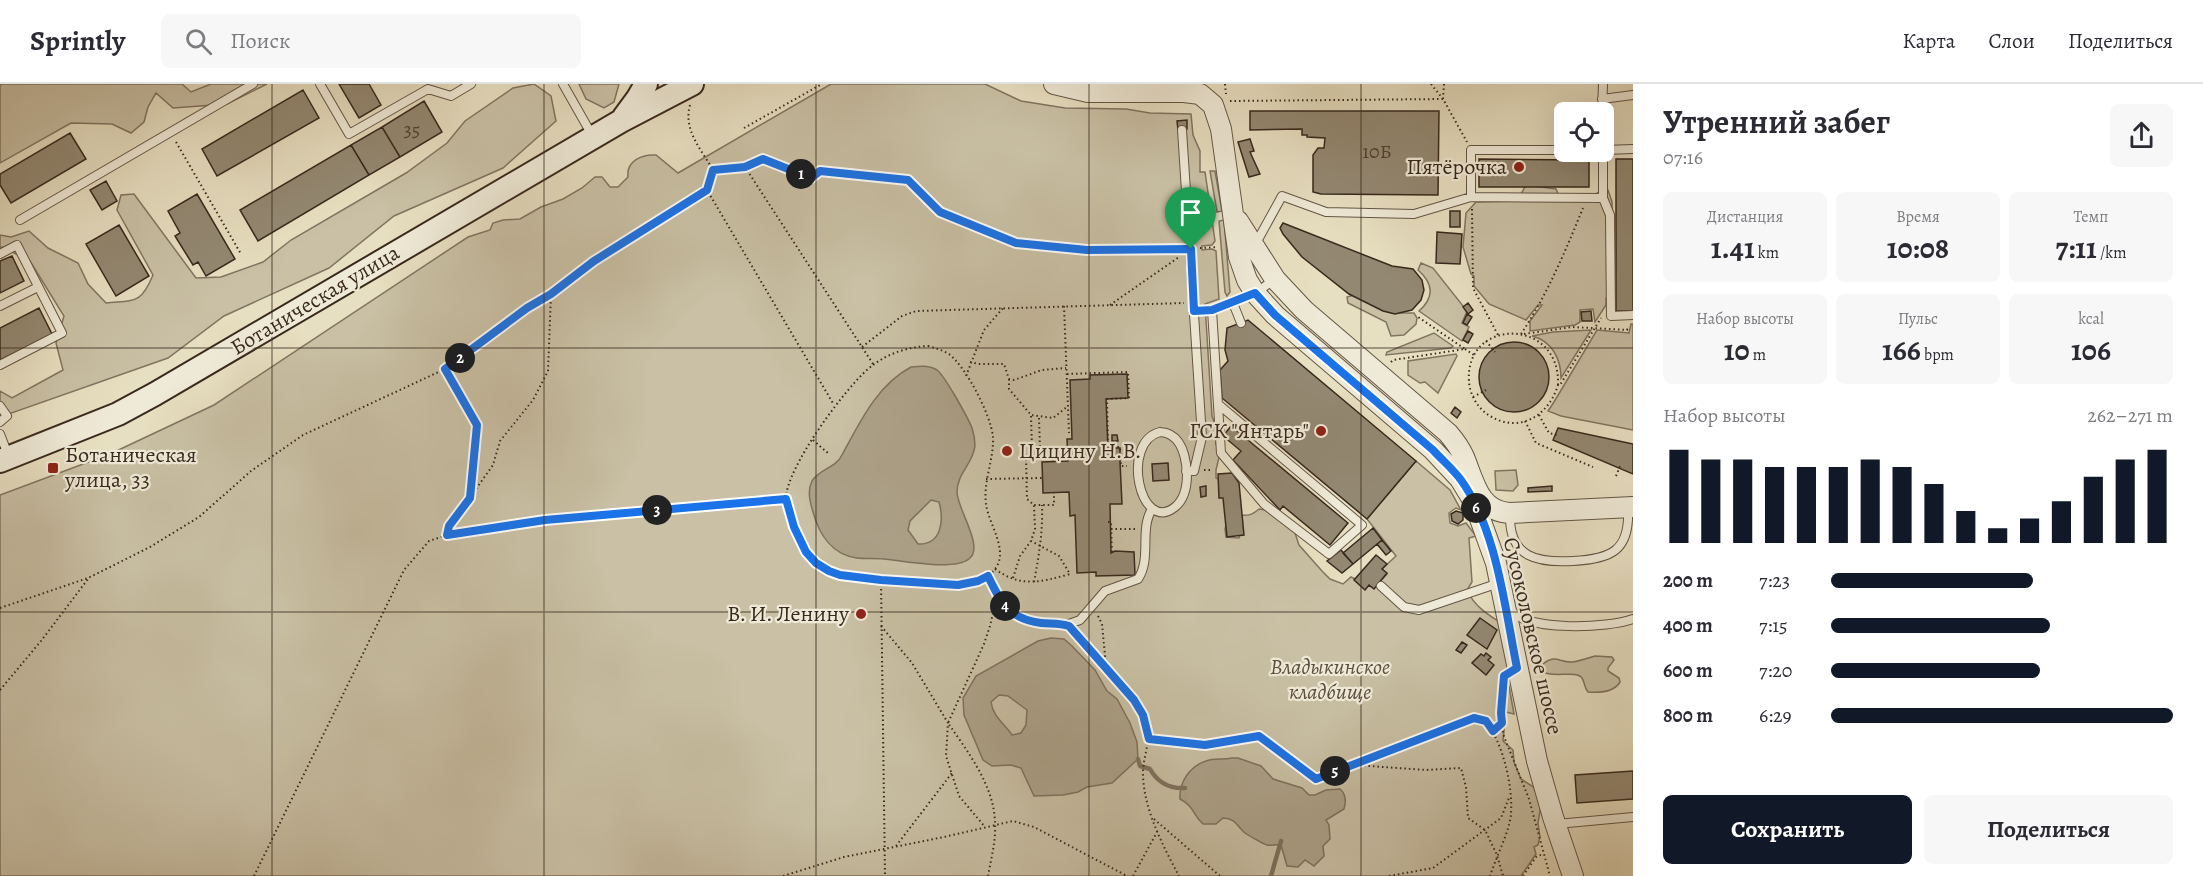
<!DOCTYPE html>
<html lang="ru">
<meta charset="utf-8">
<style>
:root{--surface:#fff;--page:#f7f7f7;--text:#2b2b33;--muted:#7c7c81;--line:#e1e1e2;--accent:#111827}
body{margin:0;font-family:Alegreya,serif;background:var(--page);color:var(--text);height:100vh;display:flex;flex-direction:column;font-size:22px;white-space:nowrap}
*{box-sizing:border-box;margin:0}
p{font-size:20px;color:var(--muted)}
.icon{flex:none;width:33px;height:33px;fill:none;stroke:currentColor;stroke-width:2;stroke-linecap:round;stroke-linejoin:round}
.map{position:relative;flex:1;overflow:hidden}
.sheet{display:flex;flex-direction:column;background:var(--surface);width:570px}
.sheet>*{flex:none}
.tools{position:absolute;left:1554px;top:18px;display:grid;gap:12px}
.tools a{display:grid;place-items:center;width:60px;height:60px;border-radius:9px;background:var(--surface);box-shadow:0 6px 24px #0002;font-size:30px}
.pin{position:absolute;display:grid;place-items:center;width:51px;height:51px;color:#fff;margin:-62px -26px;border-radius:50% 50% 50% 0;rotate:-45deg;box-shadow:0 0 6px #0007}
.pin .icon{rotate:45deg}
.km{position:absolute;width:30px;height:30px;margin:-15px;border-radius:50%;background:#222;color:#fff;font-size:16px;line-height:30px;text-align:center}
.round{display:grid;place-items:center;flex:none;width:63px;height:63px;border-radius:9px;background:var(--page)}
.overview{display:flex;align-items:center;justify-content:space-between;height:102px;padding:0 30px}
h1{font-size:33px;font-weight:700;line-height:45px}
.stats{display:grid;grid-template-columns:repeat(3,1fr);gap:9px;height:102px;padding:6px 30px}
.stats div{display:grid;align-content:center;border-radius:9px;background:var(--page);text-align:center}
.stats b{font-size:30px;font-weight:700}
.stats small{font-size:16px;font-weight:400}
.stats p{font-size:16px}
.chart{height:168px;padding:12px 30px}
.chart p{display:flex;justify-content:space-between}
.chart svg{width:100%;height:108px;margin-top:6px;stroke:var(--accent);stroke-width:6}
.action{display:flex;gap:12px;margin-top:auto;padding:12px 30px}
.action a{flex:1;height:69px;border-radius:9px;background:var(--accent);color:#fff;font-size:24px;font-weight:700;line-height:69px;text-align:center}
.action a+a{background:var(--page);color:var(--text)}
ul{padding:0 30px;list-style:none;font-size:20px}
li{display:grid;grid-template-columns:96px 72px 1fr;align-items:center;height:45px}
li i{height:15px;border-radius:8px;background:var(--accent)}
header{display:flex;align-items:center;gap:36px;box-sizing:border-box;height:84px;padding:0 30px;background:var(--surface);border-bottom:2px solid var(--line)}
header strong{font-size:28px}
nav{display:flex;gap:33px;margin-inline-start:auto;font-size:21px}
.search{width:420px;height:54px;background:var(--page);display:flex;align-items:center;gap:15px;box-sizing:border-box;padding:0 21px;border-radius:9px;color:var(--muted);font-size:22px}
main{display:flex;flex:1;min-height:0}
.map>svg:first-child{display:block}
.green{fill:#c9c0a5;stroke:#817461;stroke-width:1.5}
.water{fill:#aca189;stroke:#7e715e;stroke-width:1.5;fill-rule:evenodd}
.lines{fill:none;stroke-linecap:round;stroke-linejoin:round}
.stream{stroke:#7e715e;stroke-width:4.5}
.building{fill:#938872;stroke:#39291d;stroke-width:1.5}
.service-casing{stroke:#645646;stroke-width:10}
.tertiary-casing{stroke:#645646;stroke-width:22}
.secondary-casing{stroke:#39291d;stroke-width:26}
.path{stroke:#39291d;stroke-width:2;stroke-dasharray:1.5 3;stroke-linecap:butt}
.service{stroke:#efead7;stroke-width:8}
.tertiary{stroke:#efead7;stroke-width:20}
.secondary{stroke:#efead7;stroke-width:22}
.route-casing{stroke:#fff;stroke-width:12}
.route{stroke:#1a73e8;stroke-width:8}
.grid{fill:none;stroke:#39291d;stroke-width:1.5;stroke-opacity:0.55}
.poi-dot{fill:#8f2418;stroke:#efead7;stroke-width:2}
.labels{text-anchor:middle;dominant-baseline:central;stroke-width:4.5;stroke-linejoin:round;paint-order:stroke}
.number-label{font-size:20px;fill:#504132}
.poi-label{font-size:22px;fill:#39291d;stroke:#efead7;text-anchor:end}
.street-label{font-size:22px;fill:#39291d;stroke:#efead7}
.park-label{font-size:22px;font-style:italic;fill:#5d4f3f;stroke:#efead7}
</style>
<header>
<strong>Sprintly</strong>
<div class="search"><svg class="icon" aria-label="search" viewBox="0 0 24 24"><circle cx="10" cy="10" r="6"/><path d="M15 15l6 6"/></svg>Поиск</div>
<nav><a>Карта</a><a>Слои</a><a>Поделиться</a></nav>
</header>
<main>
<div class="map">
<svg width="1633" height="792" viewBox="0 0 1633 792">
<rect width="100%" height="100%" fill="#e7dfc1"/>
<filter id="stains"><feTurbulence type="fractalNoise" baseFrequency=".00333" numOctaves="4"/><feColorMatrix values="0 0 0 0 .2 0 0 0 0 .09 0 0 0 0 .02 0 0 0 .5 -.17"/></filter>
<radialGradient id="worn" r=".72"><stop offset=".6" stop-color="#630" stop-opacity="0"/><stop offset="1" stop-color="#630" stop-opacity=".3"/></radialGradient>
<!-- green -->
<path class="green" d="M2,0H182L191,8L211,0H267L227,20L173,24L156,9L148,23L144,38L131,49L112,40L71,39L0,79V1Z
M534,0L551,12L556,37L503,84L394,132L329,184L224,232L168,274L0,333V307L12,314L63,286L56,259L64,232L30,177L2,163L0,164V151L11,153L29,147L48,164L78,179L88,200L106,219C135,216 141,220 153,191L117,126L121,111L134,110L196,194L221,193L263,178L291,156L406,89L447,59L465,37L513,4Z
M579,0H619L614,18L604,24L586,15Z
M831,0H985L1021,17L1065,24L1126,25L1150,29L1191,30L1193,51L1200,67V88H1205L1215,157L1212,161L1202,162V166L1212,165L1216,167L1219,215L1205,220L1212,332L1217,346L1216,360L1220,369L1216,386V394L1221,396L1229,428L1225,445L1226,453L1239,454L1240,431C1248,432 1252,431 1259,425L1266,426L1287,436L1294,446L1299,461L1322,487L1330,495L1343,500L1351,493L1374,504L1387,490L1382,485L1396,472L1367,435L1416,377L1450,406L1461,426L1456,424L1449,429L1450,439L1458,442L1466,439L1476,452L1469,454L1472,498L1467,506C1474,522 1488,531 1503,540L1511,595L1501,597L1509,602L1514,630L1506,628L1503,657L1513,666L1514,678L1521,695L1538,706L1542,715L1538,739L1540,753L1538,761L1534,763L1536,770L1521,792H0V411L110,370L214,321L468,153L490,146L493,139L503,136L520,135L541,123L563,115L582,104L595,93H602L610,103H618L628,93C626,77 642,70 656,71L678,89Z
M1210,87H1215L1222,127L1217,128Z
M1526,101L1556,105L1561,117H1583L1601,107L1608,106L1612,118L1614,210L1606,214V221L1595,238L1593,225L1580,226V238L1575,241L1530,247V237L1542,221H1538L1526,236L1489,220L1474,202V192L1471,190L1463,163L1466,129L1476,118L1517,117Z
M1224,136L1230,208L1227,212L1225,208L1219,137Z
M1421,179L1433,184L1467,227L1462,239L1469,243L1462,257L1419,227C1435,213 1433,199 1418,186Z
M1354,211L1398,229H1414L1417,234L1416,240L1404,251L1391,252L1386,238L1348,219L1347,213Z
M1631,240H1633V346L1561,332L1548,327L1554,318L1597,246L1629,249Z
M1591,246L1561,294C1561,275 1552,257 1532,252L1553,248Z
M1434,249L1453,262L1451,264L1386,271L1387,268Z
M1456,270L1457,272L1438,309L1425,298L1420,299L1408,291V277Z
M1516,386L1518,401L1513,407L1496,406L1495,387Z
M1595,572L1612,573L1614,576L1608,584V587L1619,594L1620,598C1614,608 1599,609 1588,608C1584,603 1585,599 1582,594C1577,586 1553,594 1543,588V580C1556,570 1558,578 1571,578C1578,578 1588,574 1595,572Z"/>
<!-- water -->
<path class="water" d="M911,283C920,282 929,281 937,286C945,292 968,334 972,344C974,350 975,357 975,362C973,380 957,389 957,408C957,425 985,463 969,475C954,487 903,477 884,475C875,474 866,475 857,474C832,471 819,450 813,428C810,418 807,407 812,397C819,385 836,384 842,371C860,338 877,301 911,283ZM931,416L939,418C944,436 942,461 918,460L908,446L910,437Z
M1051,554L1064,555L1072,562L1095,586L1107,607L1117,615L1130,639L1137,658L1138,675L1112,699L1087,703L1078,708L1063,711L1034,712L1021,684L1011,681L992,682L983,676L964,631L963,614L976,592L1038,557ZM999,611L1008,612L1027,626L1026,641L1021,649L1012,651C1004,639 993,633 991,618Z
M1231,674H1238L1261,682L1273,695L1302,704L1309,711H1315L1326,706L1340,705C1346,710 1346,718 1344,725L1326,736L1329,741L1330,755L1323,762L1324,772L1314,782L1305,776L1298,783L1287,782L1281,761C1276,760 1271,762 1267,761C1263,760 1248,751 1245,749C1237,742 1235,734 1223,734L1216,740H1203C1192,730 1195,723 1180,715C1179,698 1190,682 1206,677C1214,674 1223,676 1231,674Z"/>
<g class="lines">
<!-- stream -->
<path class="stream" d="M1138,675L1140,682L1150,685C1158,699 1169,705 1185,704
M1271,792L1281,757"/>
</g>
<!-- building -->
<path class="building" d="M339,0H369L381,21L359,34Z
M303,6L319,34L217,92L202,65Z
M424,17L442,48L400,73L382,43Z
M1250,27H1439L1438,111L1321,110L1313,108V71L1318,64H1324L1325,54L1307,53V51H1302V45L1250,46Z
M1187,36V45L1178,46L1177,37Z
M382,43L400,73L369,91L351,61Z
M70,49L86,75L11,119L0,101V90Z
M1250,55L1254,67L1250,68L1260,90L1249,93L1238,58Z
M351,61L369,91L258,157L240,126Z
M1479,75L1589,76V103H1479Z
M1616,75H1633V227H1616Z
M106,97L117,117L102,126L90,106Z
M197,110L235,175L206,192L198,178L193,181L175,152L180,149L168,127Z
M1450,127H1460V143H1450Z
M1283,139L1392,182L1413,185L1422,196L1424,206L1421,216L1412,226L1395,230L1383,227L1349,210L1302,173L1283,150L1280,144Z
M119,141L149,192L116,212L86,160Z
M1437,148L1462,150L1460,180L1436,179Z
M12,172L24,197L0,209V177Z
M1468,219L1473,226L1468,230L1463,223Z
M39,224L52,250L0,276V244Z
M1591,227L1592,237H1582L1581,228Z
M1467,230L1472,233L1467,241L1463,239Z
M1248,236L1416,377L1367,435L1222,314L1220,286L1228,277L1225,266L1227,244Z
M1468,247L1473,250L1468,259L1463,256Z
M1479 293a35 35 0 1 1 70 0a35 35 0 1 1-70 0Z
M1127,290L1128,314L1106,315L1108,364H1120V378L1122,420H1110L1111,469L1115,467L1134,468L1135,491L1096,492V488L1077,489L1075,431L1070,432L1069,408L1043,409L1042,378L1068,377L1067,355H1072L1070,296L1090,295V291Z
M1455,323L1461,328L1457,334L1451,329Z
M1231,342L1348,439L1330,461L1283,422L1280,426L1233,376L1241,367L1223,352Z
M1558,344L1633,360V390L1553,356Z
M1112,351H1117L1118,357H1112Z
M1168,379L1169,396L1153,397L1152,380Z
M1232,389L1239,399L1244,451L1227,453L1223,414H1219L1218,390Z
M1206,402V412L1201,413L1200,403Z
M1552,402V407L1528,408V404Z
M1456,427L1463,429V436L1458,440L1452,437L1451,430Z
M1373,444L1382,456L1353,480L1343,469Z
M1382,456L1391,467L1386,471L1377,460Z
M1341,466L1353,480L1342,489L1327,477Z
M1376,471L1387,480L1382,485L1387,489L1374,505L1369,501L1365,506L1354,496Z
M1480,534L1497,546L1487,565L1467,551Z
M1462,558L1467,561L1461,569L1456,566Z
M1486,569L1491,573L1488,576L1494,581L1486,591L1472,579L1481,570L1484,572Z
M1633,687V715L1577,719L1575,691Z"/>
<g class="lines">
<defs>
<path id="service" d="M320,0L349,50L428,5L451,12L471,0
M563,0L592,51
M1602,15L1633,11
M1602,28L1603,0
M1182,46L1202,353L1194,387H1186
M1604,66L1633,65
M1603,68V114L1610,131L1611,232L1633,231
M1471,113V66H1564
M20,136L253,0
M1255,161L1282,112L1326,128L1414,130L1471,113L1603,114
M0,170L17,161L62,249L0,281
M1233,219L1241,239
M0,222L38,203
M1193,227L1212,226
M1218,320L1362,441L1329,470L1264,420L1221,369L1212,226L1255,209L1274,196
M0,322L7,332L0,338
M1160,348C1181,349 1186,372 1187,390C1187,402 1185,415 1175,423C1140,451 1120,358 1160,348Z
M0,350L8,371
M1510,431C1509,474 1538,479 1573,477C1611,475 1630,467 1628,425
M1381,502L1404,523L1419,526L1499,499
M1511,526C1527,548 1609,544 1633,535
M1066,541L1080,536L1105,507L1138,495C1152,474 1139,446 1152,425
M1557,740L1633,733"/>
<path id="tertiary" d="M1054,0L1088,8H1184L1200,10L1213,21L1221,45L1239,173L1247,196L1255,209L1275,231L1433,366L1460,395L1474,418L1496,479L1537,677L1553,733L1573,792
M1238,137L1275,195L1304,226L1448,349C1454,356 1460,364 1464,373C1474,397 1479,428 1510,429L1633,423"/>
<path id="secondary" d="M624,33L638,14L646,0
M0,377L118,330L155,310L621,37L692,0"/>
</defs>
<!-- service casing -->
<use href="#service" class="service-casing"/>
<!-- tertiary casing -->
<use href="#tertiary" class="tertiary-casing"/>
<!-- secondary casing -->
<use href="#secondary" class="secondary-casing"/>
<!-- path -->
<path class="path" d="M1225,0L1226,10
M1431,0L1443,15
M1444,0L1443,15L1467,58
M1230,17L1443,15
M690,21C683,46 701,65 713,86L707,106L834,321
M744,44L822,0
M176,58L241,170
M745,83L763,75L811,94L820,87L908,96L940,128L1016,159L1087,166L1179,165
M713,86L745,83L873,280
M1472,125L1473,204L1498,251
M1200,164L1218,163
M1110,221L1179,173
M1064,222L1069,349
M1521,250C1547,211 1565,168 1583,124
M1524,250L1572,243L1627,246L1628,242
M1486,257L1495,268
M928,262C935,264 942,266 949,270C966,283 991,331 993,353C994,376 983,397 986,420C989,443 1014,472 989,491C967,508 921,498 896,497C870,496 833,496 814,477C801,464 787,434 786,416C784,386 849,298 873,281C889,269 908,263 928,262Z
M862,263L902,232L916,227L1184,219
M1465,265L1474,271
M970,278L979,280H1004L1009,295L1014,296L1042,286L1066,284
M1391,278L1393,276L1465,265L1418,233
M445,285L477,341L469,414
M1067,290L1128,288L1129,314L1107,315L1108,363H1120L1121,382H1127
M966,292L984,246L1003,224
M1009,295V305L1031,331L1053,334L1068,322
M1558,301C1561,233 1464,233 1469,298C1470,311 1478,325 1490,332C1520,350 1549,331 1558,301H1560L1601,234
M1473,313L1486,306
M1539,331L1549,349L1558,351
M1031,332L1032,365
M1039,334L1040,365
M1525,337L1536,359L1593,383
M813,356L829,370
M1053,378L1052,365H1032L1026,373L1027,415L1034,421H1054V408
M1204,386H1213
M1616,392L1621,380
M986,395L1042,394
M1108,438H1111L1112,471
M1111,445H1135
M447,450L449,443L493,381L500,357L533,316L548,287L551,210
M995,485C1021,504 1041,498 1070,490L1059,472L1031,457
M988,492C1005,527 1015,538 1055,540
M1013,494L1020,472L1031,457L1035,445L1034,421
M881,496L885,792
M1034,498C1039,472 1043,447 1042,421
M0,524L88,494L150,463L199,433L251,387L303,351L445,285L594,177L707,106
M1098,532L1102,540L1106,582
M881,542L912,579L948,639L946,672L959,712L985,743
M1076,549C1097,572 1137,610 1146,639C1152,657 1143,671 1143,689C1143,724 1163,762 1179,792
M1503,602L1501,629L1503,650L1529,715L1550,792
M0,606L41,557L88,495
M1493,647L1502,639
M1149,655L1205,661L1259,652L1316,695L1474,634L1486,637C1503,660 1513,702 1511,730C1510,746 1495,776 1490,792
M1355,681L1426,686L1461,684L1466,703L1468,734L1485,746L1497,771L1503,792
M1154,735L1220,792
M896,762L952,689
M254,792L404,486L429,457L447,451L545,436L786,415
M783,792L844,773L944,753L1013,737L1034,743L1127,792
M988,792C991,775 996,757 995,740C995,703 968,668 948,639L984,560L990,542L997,511
M1133,792L1157,748
M1389,792L1433,784L1501,734L1509,714
M1523,792L1536,773L1543,770"/>
<!-- service -->
<use href="#service" class="service"/>
<!-- tertiary -->
<use href="#tertiary" class="tertiary"/>
<!-- secondary -->
<use href="#secondary" class="secondary"/>
</g>
<g class="lines">
<defs>
<path id="route" d="M763,75L811,94L820,87L908,96L940,128L1016,159L1087,166L1191,165L1194,227L1212,226L1255,209L1275,231L1433,366C1442,376 1453,385 1461,396C1497,446 1505,525 1517,584L1504,592L1501,629L1502,639L1493,647L1486,637L1474,634L1316,695L1259,652L1205,661L1149,655L1143,631L1134,616L1069,542C1060,539 1050,540 1041,539C1009,535 1001,519 988,492L978,497L958,501L881,496L840,491L829,487L816,479L806,468L794,443L786,415L545,436L447,451L449,442L470,414L477,341L445,285L527,224L551,210L594,177L707,106L713,86L745,83Z"/>
</defs>
<!-- route casing -->
<use href="#route" class="route-casing"/>
<!-- route -->
<use href="#route" class="route"/>
</g>
<!-- grid -->
<path class="grid" d="M272,0V792M544,0V792M816,0V792M1089,0V792M1361,0V792M0,264H1633M0,528H1633"/>
<!-- markers -->
<g class="poi-dot">
<circle cx="1519" cy="83" r="6"/>
<circle cx="1321" cy="347" r="6"/>
<circle cx="1007" cy="367" r="6"/>
<rect x="47" y="378" width="12" height="12" rx="3"/>
<circle cx="861" cy="530" r="6"/>
</g>
<g class="labels">
<!-- number labels -->
<g class="number-label">
<text x="412" y="45">35</text>
<text x="1377" y="67">10Б</text>
</g>
<!-- poi labels -->
<g class="poi-label">
<text x="1507" y="83">Пятёрочка</text>
<text x="1309" y="347">ГСК "Янтарь"</text>
<text x="1019" y="367" text-anchor="start">Цицину Н.В.</text>
<text x="65" y="371" text-anchor="start">Ботаническая<tspan x="65" dy="25">улица, 33</tspan></text>
<text x="849" y="530">В. И. Ленину</text>
</g>
<!-- street labels -->
<g class="street-label">
<text transform="translate(315 216) rotate(-31)">Ботаническая улица</text>
<text transform="translate(1533 552) rotate(77)">Сусоколовское шоссе</text>
</g>
<!-- park labels -->
<g class="park-label">
<text x="1330" y="583">Владыкинское<tspan x="1330" dy="25">кладбище</tspan></text>
</g>
</g>
<rect width="100%" height="100%" filter="url(#stains)"/>
<rect width="100%" height="100%" fill="url(#worn)"/>
</svg>
<div class="tools">
<a><svg class="icon" aria-label="locate" viewBox="0 0 24 24"><circle cx="12" cy="12" r="6"/><path d="M12 2v4M12 18v4M2 12h4M18 12h4"/></svg></a>
</div>
<div class="pin" style="left:1191px;top:165px;background:#1e9e55"><svg class="icon" aria-label="arrive" viewBox="0 0 24 24"><path d="M6 21V4h12l-3 4 3 4H6"/></svg></div>
<b class="km" style="left:801px;top:90px">1</b>
<b class="km" style="left:460px;top:274px">2</b>
<b class="km" style="left:657px;top:426px">3</b>
<b class="km" style="left:1005px;top:522px">4</b>
<b class="km" style="left:1335px;top:687px">5</b>
<b class="km" style="left:1476px;top:424px">6</b>
</div>
<section class="sheet">
<div class="overview"><div><h1>Утренний забег</h1><p>07:16</p></div><a class="round"><svg class="icon" aria-label="share" viewBox="0 0 24 24"><path d="M12 15V3M7 8l5-5 5 5M5 13v7h14v-7"/></svg></a></div>
<div class="stats">
<div><p>Дистанция</p><b>1.41<small> km</small></b></div>
<div><p>Время</p><b>10:08</b></div>
<div><p>Темп</p><b>7:11<small> /km</small></b></div>
</div>
<div class="stats">
<div><p>Набор высоты</p><b>10<small> m</small></b></div>
<div><p>Пульс</p><b>166<small> bpm</small></b></div>
<div><p>kcal</p><b>106</b></div>
</div>
<div class="chart"><p><span>Набор высоты</span>262–271 m</p>
<svg viewBox="0 0 160 44" preserveAspectRatio="none"><path d="M5 44V6M15 44V10M25 44V10M35 44V13M45 44V13M55 44V13M65 44V10M75 44V13M85 44V20M95 44V31M105 44V38M115 44V34M125 44V27M135 44V17M145 44V10M155 44V6"/></svg>
</div>
<ul>
<li><b>200 m</b>7:23<i style="width:59%"></i></li>
<li><b>400 m</b>7:15<i style="width:64%"></i></li>
<li><b>600 m</b>7:20<i style="width:61%"></i></li>
<li><b>800 m</b>6:29<i style="width:100%"></i></li>
</ul>
<div class="action"><a>Сохранить</a><a>Поделиться</a></div>
</section>
</main>
